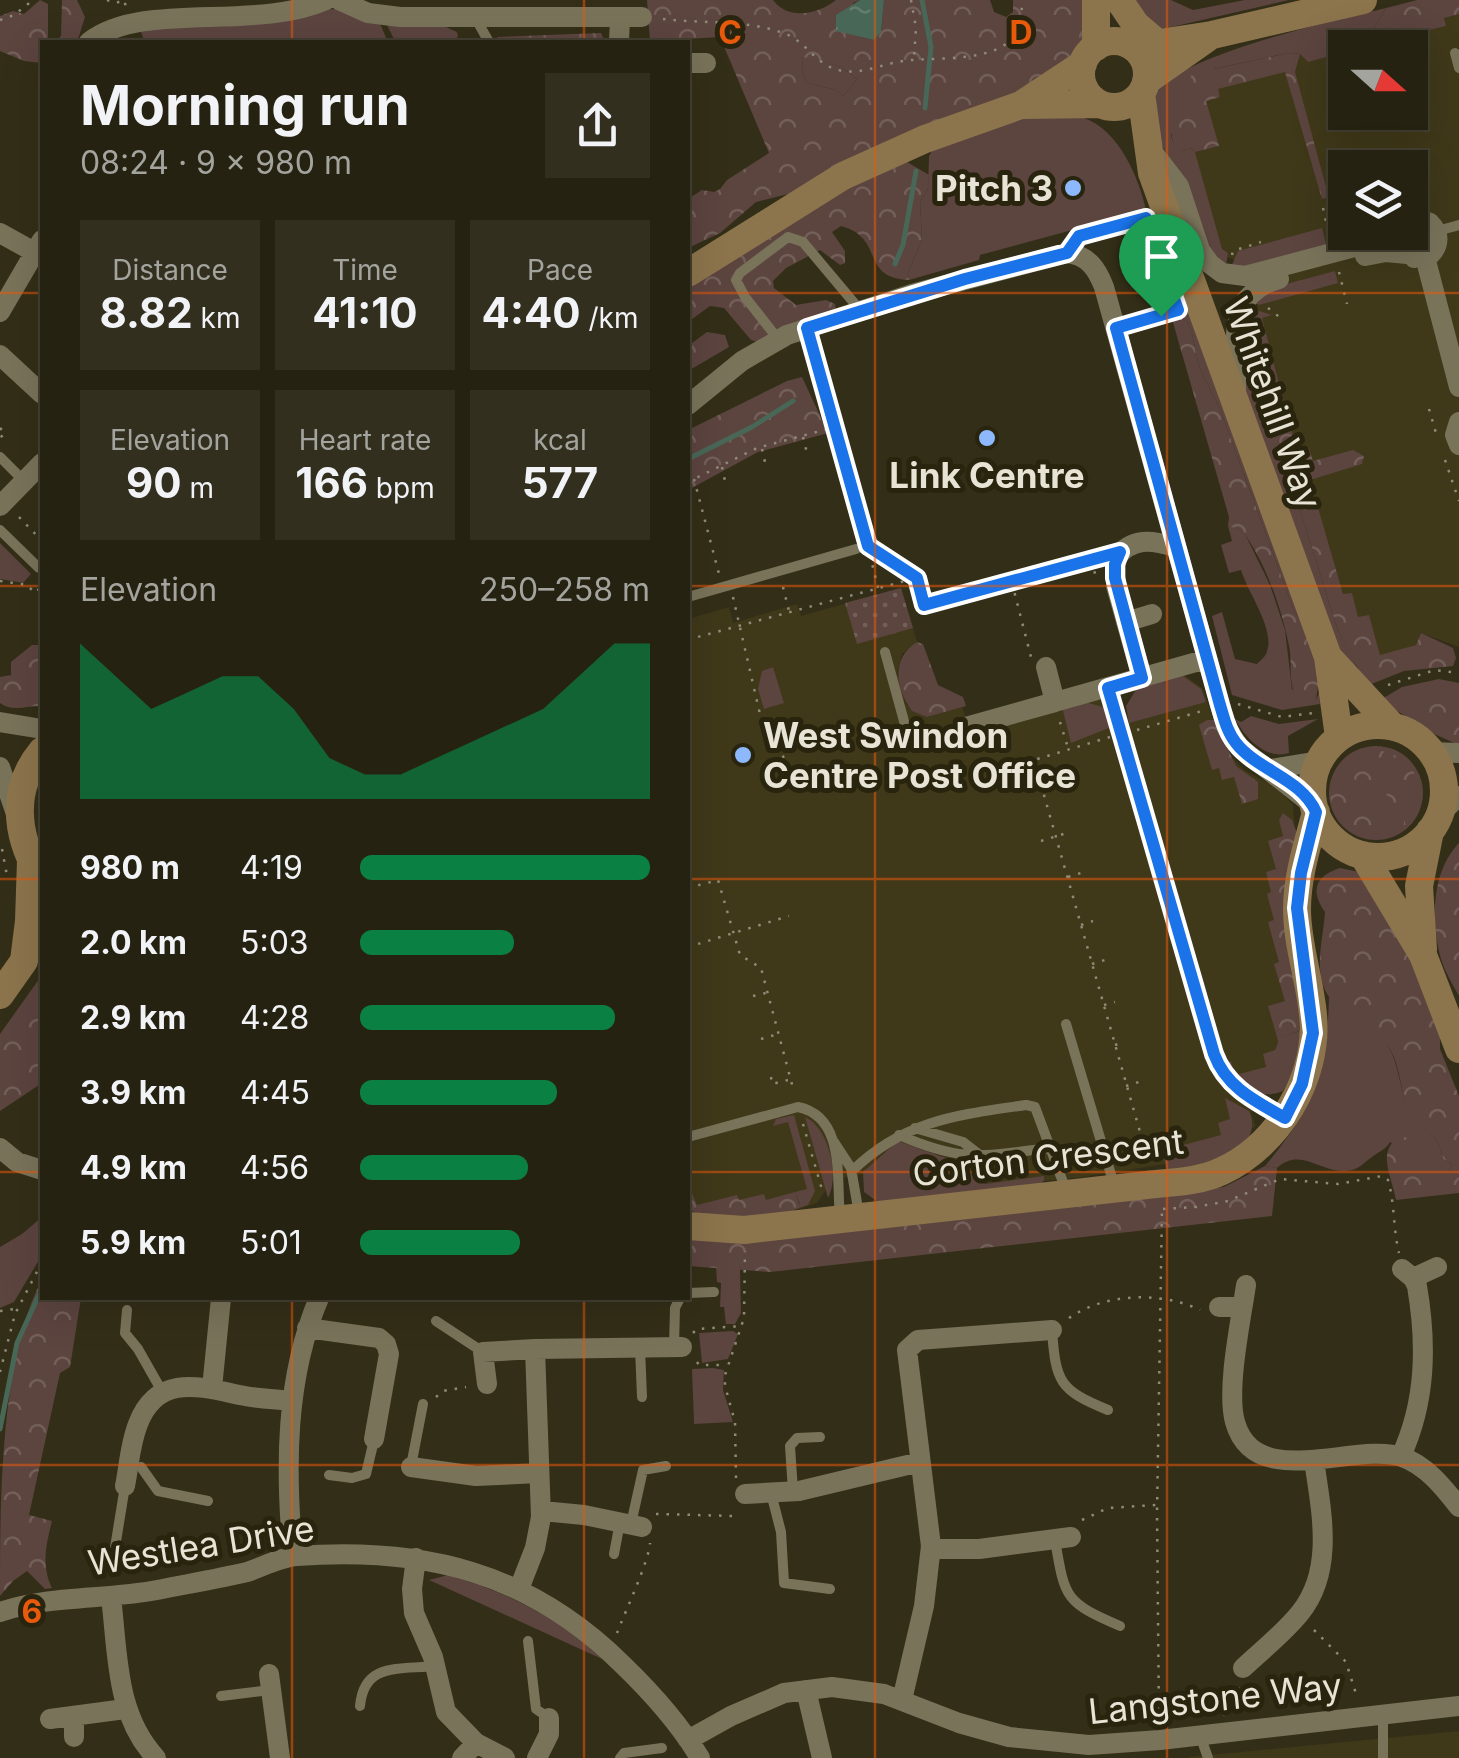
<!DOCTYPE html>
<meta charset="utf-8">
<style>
:root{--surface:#262211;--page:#322f1f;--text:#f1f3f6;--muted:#a4a49f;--line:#423f31;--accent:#0b8043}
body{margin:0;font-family:Inter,sans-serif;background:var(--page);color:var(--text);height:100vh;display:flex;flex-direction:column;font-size:38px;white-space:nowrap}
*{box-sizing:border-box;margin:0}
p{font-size:32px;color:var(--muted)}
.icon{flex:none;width:55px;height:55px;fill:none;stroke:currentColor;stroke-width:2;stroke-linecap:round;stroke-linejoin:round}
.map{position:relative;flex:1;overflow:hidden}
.side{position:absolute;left:40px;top:40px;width:650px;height:1260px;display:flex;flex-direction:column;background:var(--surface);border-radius:0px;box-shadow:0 10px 40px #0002,0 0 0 2px var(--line)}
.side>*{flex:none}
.needle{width:65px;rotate:111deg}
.controls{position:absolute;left:1328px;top:30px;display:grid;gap:20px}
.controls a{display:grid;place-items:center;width:100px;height:100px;border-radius:0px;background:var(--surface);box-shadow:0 10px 40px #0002,0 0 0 2px var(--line);font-size:50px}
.pin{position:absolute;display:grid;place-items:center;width:85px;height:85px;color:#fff;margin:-102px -42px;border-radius:50% 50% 50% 0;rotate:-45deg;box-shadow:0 0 10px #0007}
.pin .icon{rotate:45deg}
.round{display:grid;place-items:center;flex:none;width:105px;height:105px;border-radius:0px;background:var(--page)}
.head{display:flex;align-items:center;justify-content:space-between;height:170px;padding:0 40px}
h1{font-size:55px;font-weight:700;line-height:75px}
.figures{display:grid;grid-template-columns:repeat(3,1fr);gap:15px;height:170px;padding:10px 40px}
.figures div{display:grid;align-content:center;border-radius:0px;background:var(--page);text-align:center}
.figures b{font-size:42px;font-weight:700}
.figures small{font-size:28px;font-weight:400}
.figures p{font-size:28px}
.chart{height:280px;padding:20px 40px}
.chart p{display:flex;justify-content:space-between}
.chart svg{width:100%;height:180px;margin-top:10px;fill:var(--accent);opacity:.7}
ul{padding:0 40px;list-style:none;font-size:32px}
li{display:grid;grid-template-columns:160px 120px 1fr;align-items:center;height:75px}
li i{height:25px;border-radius:12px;background:var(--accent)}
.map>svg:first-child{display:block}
.built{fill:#3f3819;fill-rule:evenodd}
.grass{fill:#5c443f}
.forest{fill:url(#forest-crowns);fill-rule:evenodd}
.park{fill:url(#park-dots)}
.water{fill:url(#water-ripples)}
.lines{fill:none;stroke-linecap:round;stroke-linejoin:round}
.stream{stroke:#486757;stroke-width:5}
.path{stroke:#8f8b79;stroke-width:2.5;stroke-dasharray:2.5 8;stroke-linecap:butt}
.lane{stroke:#79735a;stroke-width:10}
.street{stroke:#79735a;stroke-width:20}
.secondary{stroke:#8c744c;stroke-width:28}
.route-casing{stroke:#fff;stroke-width:20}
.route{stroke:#1a73e8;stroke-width:12}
.grid{fill:none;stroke:#e8590c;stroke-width:2.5;stroke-opacity:0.55}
.poi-dot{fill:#8db9fc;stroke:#29240d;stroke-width:4}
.labels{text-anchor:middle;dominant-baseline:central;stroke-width:10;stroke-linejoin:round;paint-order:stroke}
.poi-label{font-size:35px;font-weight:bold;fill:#e7e4d6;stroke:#29240d;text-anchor:end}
.street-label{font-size:35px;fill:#e7e4d6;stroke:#29240d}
.grid-label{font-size:32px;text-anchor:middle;font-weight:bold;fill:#e8590c;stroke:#29240d;stroke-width:10;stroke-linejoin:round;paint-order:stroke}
</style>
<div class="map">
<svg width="1459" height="1758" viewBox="0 0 1459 1758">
<defs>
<pattern id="forest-crowns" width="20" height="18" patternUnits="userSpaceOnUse" patternTransform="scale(2.5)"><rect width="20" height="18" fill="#5c443f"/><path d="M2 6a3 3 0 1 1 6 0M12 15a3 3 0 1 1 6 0" fill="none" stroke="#735f5a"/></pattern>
<pattern id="park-dots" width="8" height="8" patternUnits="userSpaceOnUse" patternTransform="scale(2.5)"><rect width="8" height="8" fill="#5c443f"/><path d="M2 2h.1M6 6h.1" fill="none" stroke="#735f5a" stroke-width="1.8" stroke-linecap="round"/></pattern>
<pattern id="water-ripples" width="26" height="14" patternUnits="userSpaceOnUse" patternTransform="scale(2.5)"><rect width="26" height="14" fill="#486757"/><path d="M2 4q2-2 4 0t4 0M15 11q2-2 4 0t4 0" fill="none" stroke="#627d6e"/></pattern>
</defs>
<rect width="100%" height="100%" fill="#332e17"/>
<!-- built -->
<path class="built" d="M1459,14V647L1421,633L1416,645L1380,656L1341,598L1294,454L1257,316L1258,298L1249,265L1227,257L1215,248L1170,91L1300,54L1308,62L1345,52V112H1410V48L1364,47L1445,26L1444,18ZM1345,168H1410V232H1345Z
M901,588L917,642L902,654L897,672L906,704L927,717L962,707L970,729L1095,698L1108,704L1114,717L1129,713L1175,675L1186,676L1203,689L1222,746L1244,770L1275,787L1293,805L1295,832L1282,899L1295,1004L1276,1084L1259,1092L1251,1113L1256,1126L1240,1136L1178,1162L1082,1177L911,1196L872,1173L834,1179L817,1203L790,1212L710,1211L688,1201V619L729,607L733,623L797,604L801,616Z
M1459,1731V1758H1189V1757Z"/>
<!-- grass -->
<path class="grass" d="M1128,0H1171L1193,10L1245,0H1289L1167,28H1157Z
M1386,8L1370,35L1357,43V47L1345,48V52L1308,62L1300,54L1288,53L1213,69V59L1171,135L1174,146L1184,151L1190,148L1195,152L1222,249L1228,253L1226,266C1199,247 1189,204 1177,174C1167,150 1143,124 1154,96C1171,56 1342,19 1386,8Z
M337,9L379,21L387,40L144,41L136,16Z
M385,21L439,24L457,32L458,36L456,40L395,41Z
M803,56L842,67L857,79L843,96L836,90L807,83L802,70Z
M1044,115C1057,115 1072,114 1084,118C1119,130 1139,178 1146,210L980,255L979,260L909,280L908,272L922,240L920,202L928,188L929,156L933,149L1020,119Z
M1322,228L1327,249L1253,268L1231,267L1238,251Z
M1335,271L1338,283L1259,305L1253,302L1275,287Z
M1250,308L1272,315L1262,318L1286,410L1280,406L1278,439L1337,628L1358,670L1343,661L1245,404L1243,331Z
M1190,312L1304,625L1294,611L1220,409L1199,367L1192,334L1188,323L1179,316Z
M1228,526L1240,530L1246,536L1270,585L1285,630L1292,689L1316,700L1319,693L1320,704L1282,710L1232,695L1212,616L1222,612L1235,659L1257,664C1260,660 1266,657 1267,651C1275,629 1247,591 1241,570L1229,573L1221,545L1232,541Z
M0,543L31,574L23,583L0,579Z
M773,667L784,703L764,709L758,689L762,671Z
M1183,676L1201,689L1206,702L1129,723L1126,706L1137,688Z
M1439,679L1459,683V745L1432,733L1380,700L1402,687Z
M1085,702L1103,707L1114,726L1071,743L1062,707Z
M1251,716L1279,724L1318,719L1288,736L1289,753C1266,760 1246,739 1235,719L1241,722Z
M1329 793a47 47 0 1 1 94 0a47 47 0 1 1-94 0Z
M1329,997C1347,1016 1376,1025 1389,1048C1401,1069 1399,1095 1413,1115C1425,1135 1437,1129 1443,1159L1452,1164L1449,1172L1431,1173L1390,1142C1385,1150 1380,1151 1372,1157C1366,1161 1359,1169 1352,1170C1323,1177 1302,1145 1277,1168L1265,1166C1314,1107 1327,1074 1329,997Z
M1300,1031L1298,1062L1283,1091C1261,1100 1244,1089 1228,1073L1227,1065L1231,1061L1235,1075L1266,1067L1263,1054L1275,1050L1280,1038Z
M1225,1098L1249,1111C1268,1154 1196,1167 1167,1172L1164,1158L1155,1159L1153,1153L1221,1135L1218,1123L1230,1119Z
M794,1115L815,1191L808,1205L801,1207L795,1192L807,1189L788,1122L773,1126L776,1119Z
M805,1117C829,1128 840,1176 828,1198Z
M898,1141L962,1164L985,1184L1044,1176V1180L1041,1184L878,1202L864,1192L863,1172Z
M42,1217V1255L14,1302L0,1308V1247L22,1234Z
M716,1267L740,1269L741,1313L735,1324H726L724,1307H720L721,1283L717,1282Z
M733,1331L738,1334L728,1359L702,1363L699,1333Z
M713,1368L724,1370L723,1390L733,1422L694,1424L692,1369Z
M448,1575C506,1592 557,1616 602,1659L429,1580Z"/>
<!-- forest -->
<path class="forest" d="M40,0L48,4V40L50,42H42V63L24,61L0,51V16L13,11L24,14Z
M62,0H77L85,17L77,42H56L61,36Z
M647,0H773C788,21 819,14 836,0H860L853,3L861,37L874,40L881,32L884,0H990L994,12L1006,17L1013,12V0H1085V39L1078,61L902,159L929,175L928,188L920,202L922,240L908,272L909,280C859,278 886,238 841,226L832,232L845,251V263L840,265L820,250L786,268L773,281L774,288L796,305L826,300L835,304L836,311L758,342L751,340L724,308L710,306L688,322V286L786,212L788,194L756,202L720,233L688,248V199L702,190L714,192L720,189L727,180L769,153L720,37L650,41ZM803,57L842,67L857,79L843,96L836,90L807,83L802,70Z
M1417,0H1459V14L1444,18L1446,26L1357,47V43L1370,35L1386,8Z
M601,33L605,42H500L497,37Z
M1288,53L1300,54L1295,72L1326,187L1336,186L1338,194L1322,199L1285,72L1218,89L1220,97L1206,101L1219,146L1195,152L1191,148L1184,151L1174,147C1164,106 1180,80 1213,58L1214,69Z
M1179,316L1188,323L1192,334L1199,367L1220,409L1294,611L1304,625L1320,672L1316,700H1298C1287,682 1293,666 1289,646C1282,610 1267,567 1246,536L1240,530L1228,526L1229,517L1172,319Z
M707,332L725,335L729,347L688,371V346Z
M802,377L828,433L758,452L688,490V430L787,381Z
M1276,405L1286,410L1297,451L1309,448L1313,461L1353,450L1364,456L1362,464L1310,480L1343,594L1352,593L1358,617L1369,615L1380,655L1416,645L1421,633L1453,648L1456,658L1453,666L1404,671L1369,685L1352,659L1337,628L1278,439L1273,410Z
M917,642L923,644L938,685L963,697L966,706L927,717L912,711C895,688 891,658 917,642Z
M32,645H42V706C27,705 14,713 0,703V677L11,675V662Z
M1440,691L1459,698V745C1439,737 1424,721 1431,699Z
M1207,720H1214L1236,766L1258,782V799L1242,804L1234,777L1222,780L1219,768L1212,770L1199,725Z
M1379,750L1397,756L1401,765L1414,772L1419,796L1397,806L1384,792L1355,780L1348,766L1352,755Z
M1349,788L1360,793L1375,809L1405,821L1406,829C1373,851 1336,834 1330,796Z
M1283,813L1292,820L1297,833L1289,935L1300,1011L1299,1031L1281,1038L1279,1044L1268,1006L1285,1001L1274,964L1279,962L1268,922L1274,920L1267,894L1271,892L1266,872L1276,869L1268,841L1283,836L1279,820Z
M1459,843V996C1453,985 1445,972 1441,959C1431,922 1431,872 1459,843Z
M1340,868L1364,873L1412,959L1440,1031V1049L1459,1096V1193L1396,1200C1392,1177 1375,1150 1401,1136L1416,1140L1424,1150L1422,1165L1431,1173L1441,1168L1449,1172L1452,1164L1443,1159C1437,1130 1427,1136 1413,1117C1398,1095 1403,1066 1387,1045C1374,1028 1354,1020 1338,1007C1309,982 1323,944 1325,912C1310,891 1315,876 1340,868Z
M42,975V1083L0,1111V1034Z
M1265,1166L1277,1168L1272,1216L770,1272L688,1266V1238L771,1237L1224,1187Z
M688,1184L697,1205L737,1195L739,1200L764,1194L766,1200L795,1192L799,1204L804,1206C769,1221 722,1227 688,1209Z
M42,1279V1298H81L70,1367L60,1373L29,1515L52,1521C46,1545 41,1565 52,1588L45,1589L27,1571L13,1581L0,1596C0,1501 0,1360 42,1279Z"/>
<!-- park -->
<path class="park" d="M901,588L913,628L857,644L845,603Z"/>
<!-- water -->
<path class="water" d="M860,0H884L881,32L874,40L836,31V15Z"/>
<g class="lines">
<!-- stream -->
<path class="stream" d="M922,0L931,47L925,108
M895,264L903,245L916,171
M688,459L752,427L793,401
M0,1429L17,1343L42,1288"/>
<!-- path -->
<path class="path" d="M107,0L116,3L124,0L126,7
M911,0L916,28L914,58
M663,19C704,24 747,19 786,34C808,43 816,67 843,71C863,74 883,64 903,61C945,55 1031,69 1021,0
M0,20L14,15L33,0
M1323,208L1329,235
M1080,236L1144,218
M1232,255L1233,251L1261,242
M1339,272L1347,304
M1268,308L1283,320
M1135,323L1178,309
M813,348L835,427
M1429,409L1436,433
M0,428L5,433L0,438
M803,437L807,453
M762,449L765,462
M1445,460L1459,501
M722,467L725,481
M688,476L694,479L757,448L835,427L866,538
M694,479L719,574
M19,517L42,541
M872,548L917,577L924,605L1098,558
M870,555L878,588
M1092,561L1096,578
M0,581L27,585L35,593L42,586
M1012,583L1031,657
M783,587L789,611
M733,597L762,723L783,756L788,778H802L809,788
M688,636L694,638L916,578
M1388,685L1435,670L1459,673
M1238,704L1282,717L1313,713
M1060,722L1068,748
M1137,730L1202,711
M1110,737L1034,760L1148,1160
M1041,841L1070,832
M2,849L7,876
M1068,877L1081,873
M688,888L718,880L740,955L761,968L794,1092
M1081,925L1093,921
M688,947L789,916
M1092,964L1105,960
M753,996L766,993
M1104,1005L1115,1002
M761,1039L778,1034
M1115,1045L1125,1042
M771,1077L772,1084L788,1080
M1126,1086L1139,1082
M803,1124L823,1193
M1163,1209L1196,1207L1228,1201L1280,1179L1338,1184L1382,1176L1388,1180C1395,1204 1393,1229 1399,1253
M0,1311L15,1309
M1069,1318C1105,1293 1161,1291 1200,1310
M693,1333L697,1329L742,1326
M697,1362L699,1365H727
M0,1372L15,1314L42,1262
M436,1397L443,1391L466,1387
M736,1478L735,1422L725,1386V1375L744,1318L745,1251
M656,1514L734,1516V1511
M1082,1520L1108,1508L1156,1505
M1314,1630L1346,1662L1357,1697
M617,1633C625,1612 649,1561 650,1543
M1223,1715L1240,1688
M1159,1720L1157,1512L1162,1208"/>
<!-- lane -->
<path class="lane" d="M476,19L489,42
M1455,53L1459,68
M1437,231L1459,225
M778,339L745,297L736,280L740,273L788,237L803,242L860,310
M0,457L24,481
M0,530L39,568
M688,597L856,549
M885,652L910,743L966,727
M1109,687L1220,1072L1233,1086L1279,1115
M1066,1024L1115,1188
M915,1128L963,1142L981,1156
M899,1135C963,1163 983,1156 1050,1148
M688,1137L798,1107C846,1117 836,1179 840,1217
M834,1142L851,1168L859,1214
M852,1171C904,1120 957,1115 1026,1105L1035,1107L1067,1193
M688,1293L714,1292
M127,1310L125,1333L138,1349L163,1393
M436,1321L483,1352
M1052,1331C1056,1382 1059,1390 1108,1410
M674,1346L675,1308L680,1298
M640,1348L642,1397
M411,1466L423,1404
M141,1467L158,1491L208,1501
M329,1475L352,1478L366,1474L374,1440
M793,1491L790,1446L797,1438L820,1437
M771,1493L781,1532L784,1583L830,1589
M631,1524L643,1470L666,1466
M1055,1540C1065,1598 1064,1602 1120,1626
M614,1554L620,1522
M113,1560L125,1486
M528,1641L536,1709L549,1718
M221,1696L270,1690
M360,1706C364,1662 399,1670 435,1666
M1200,1735L1208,1758
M620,1758L624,1753L662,1748
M1383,1758V1714"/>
<!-- street -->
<path class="street" d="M339,0L368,13L400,17H642
M89,42C143,0 253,32 326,0
M619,42L620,17
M688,63H706
M1149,147L1179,186L1200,250L1210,264L1222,273L1245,276L1381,240L1394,232
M1410,221L1419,219L1430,223C1440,233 1440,245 1430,255L1414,258
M0,233L36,253
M1365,256L1386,252L1407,254
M1425,257L1459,387
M0,312L42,240
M0,355L42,394
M1236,392C1238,346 1223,294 1279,279
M688,405L742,361L787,335L912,294L1067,253C1088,255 1097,269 1104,287L1226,726L1239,747L1314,806
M1459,422L1455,435L1459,445
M0,506L42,463
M1126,622L1152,614
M1046,667L1055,702L1207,659
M1142,678L1116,586V558C1132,537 1152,540 1175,547
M0,722L42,729
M966,727L1055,702
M1431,752L1459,753
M0,767L17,817
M1271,769L1319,761
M1439,815L1459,796
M0,1148L17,1162L42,1170
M1413,1278L1437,1267
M1246,1285C1241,1320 1226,1389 1235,1422C1255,1493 1355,1441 1402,1457C1426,1465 1444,1488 1459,1507
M1219,1307H1242
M307,1328L379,1338L386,1344L389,1354L374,1439
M487,1384L483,1352L535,1349
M212,1388L221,1298
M1401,1456C1426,1402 1427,1345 1417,1286L1413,1278L1402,1269
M411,1467L476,1476L539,1473
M125,1486C129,1466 130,1444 138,1424C158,1371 204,1388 245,1396C261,1399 277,1399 292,1401
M745,1494L799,1491L920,1462
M542,1511L584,1515L642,1527
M931,1549H979L1071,1537
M293,1555C285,1469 285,1378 319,1298
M416,1558L412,1589L414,1613L433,1657L446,1712L476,1743L505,1758
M519,1589L535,1548L541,1517L535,1349L682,1347
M111,1597C118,1653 115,1714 156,1758
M0,1612C51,1595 105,1600 157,1590C187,1584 217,1579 247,1572C262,1567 281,1557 297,1556C425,1547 529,1572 623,1665C652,1693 679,1723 700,1758
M1243,1668C1262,1650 1284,1633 1300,1613C1335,1570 1321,1510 1314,1460
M269,1674L280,1758
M806,1690L822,1758
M902,1700L924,1606L931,1546L907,1350L918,1340L1052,1330
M50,1719L125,1709
M74,1737V1717
M688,1740L731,1716L784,1693L832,1687L884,1694L959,1723L1009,1737L1089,1745L1160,1740L1459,1706
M462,1758L476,1743
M537,1758L549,1734V1718"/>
<!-- secondary -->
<path class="secondary" d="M1096,0V47
M1119,0L1136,25L1156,42
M1081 74a33 33 0 1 1 66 0a33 33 0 1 1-66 0Z
M1133,47L1212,35L1363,0
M1146,81L1206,39
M1141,93L1152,173L1328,657L1339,737
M1023,105L1100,104
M688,273L843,176L925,139L1021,105L1083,64
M1329,658L1392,726
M1312 791a66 66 0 1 1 132 0a66 66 0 1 1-132 0Z
M1363,855L1423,955L1459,1049
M39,874C15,834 11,788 42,751
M1423,949L1419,886L1430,831
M0,995L24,961L29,921L31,860
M688,1226L744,1230L1147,1185C1172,1182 1199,1182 1222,1171C1278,1145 1319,1078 1313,1015C1310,980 1297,945 1297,909C1297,876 1308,843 1316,812"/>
</g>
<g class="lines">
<defs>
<path id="route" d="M1146,218L1178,310L1116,328L1220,705C1224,718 1227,732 1236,743C1257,770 1302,779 1316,812L1301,873L1297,908L1313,1033L1302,1084L1285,1118C1255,1101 1226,1087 1214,1054L1108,688L1142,678L1115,578V564L1120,552L924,605L917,578L868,546L807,328L965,279L1067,253L1079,236Z"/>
</defs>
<!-- route casing -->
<use href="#route" class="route-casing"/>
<!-- route -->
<use href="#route" class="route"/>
</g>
<!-- grid -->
<path class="grid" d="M292,0V42M584,0V42M875,0V1758M1167,0V1758M0,293H42M688,293H1459M0,586H42M688,586H1459M0,879H42M688,879H1459M0,1172H42M688,1172H1459M292,1298V1758M584,1298V1758M0,1465H1459"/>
<!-- markers -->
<g class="poi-dot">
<circle cx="1073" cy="188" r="10"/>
<circle cx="987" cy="438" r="10"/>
<circle cx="743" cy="755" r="10"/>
</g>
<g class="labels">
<!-- poi labels -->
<g class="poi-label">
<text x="1053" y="188">Pitch 3</text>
<text x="987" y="475" text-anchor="middle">Link Centre</text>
<text x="763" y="735" text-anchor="start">West Swindon<tspan x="763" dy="40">Centre Post Office</tspan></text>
</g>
<!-- street labels -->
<g class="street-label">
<text transform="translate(1273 403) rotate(70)">Whitehill Way</text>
<text transform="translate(1048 1157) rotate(-7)">Corton Crescent</text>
<text transform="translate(201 1545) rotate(-9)">Westlea Drive</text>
<text transform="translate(1215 1698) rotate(-6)">Langstone Way</text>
</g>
</g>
<g class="grid-label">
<text x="730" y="44">C</text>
<text x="1021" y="44">D</text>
<text x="32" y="1623">6</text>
</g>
</svg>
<div class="controls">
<a><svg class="needle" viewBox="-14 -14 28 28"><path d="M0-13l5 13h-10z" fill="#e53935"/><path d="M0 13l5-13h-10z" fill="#a4a49f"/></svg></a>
<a><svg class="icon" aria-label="layers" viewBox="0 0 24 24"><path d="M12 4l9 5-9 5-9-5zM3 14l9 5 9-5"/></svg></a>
</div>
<div class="pin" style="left:1161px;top:316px;background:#1e9e55"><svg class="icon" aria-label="arrive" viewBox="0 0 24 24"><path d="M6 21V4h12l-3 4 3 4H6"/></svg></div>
<section class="side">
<div class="head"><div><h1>Morning run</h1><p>08:24 · 9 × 980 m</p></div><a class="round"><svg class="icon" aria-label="share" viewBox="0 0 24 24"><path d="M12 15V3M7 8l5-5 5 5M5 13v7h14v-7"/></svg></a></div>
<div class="figures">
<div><p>Distance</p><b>8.82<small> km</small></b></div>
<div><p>Time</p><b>41:10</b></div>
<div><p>Pace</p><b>4:40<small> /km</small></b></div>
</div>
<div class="figures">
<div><p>Elevation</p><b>90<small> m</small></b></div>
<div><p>Heart rate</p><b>166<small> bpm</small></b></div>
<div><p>kcal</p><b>577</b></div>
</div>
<div class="chart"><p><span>Elevation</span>250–258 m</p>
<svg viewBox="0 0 160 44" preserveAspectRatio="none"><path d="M0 44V6L10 14L20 22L30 18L40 14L50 14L60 22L70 34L80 38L90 38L100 34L110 30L120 26L130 22L140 14L150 6L160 6V44z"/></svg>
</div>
<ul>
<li><b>980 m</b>4:19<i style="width:100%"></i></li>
<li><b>2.0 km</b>5:03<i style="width:53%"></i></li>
<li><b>2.9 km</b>4:28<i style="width:88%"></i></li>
<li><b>3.9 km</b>4:45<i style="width:68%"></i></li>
<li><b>4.9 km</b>4:56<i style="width:58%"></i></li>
<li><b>5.9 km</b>5:01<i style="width:55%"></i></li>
</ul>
</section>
</div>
